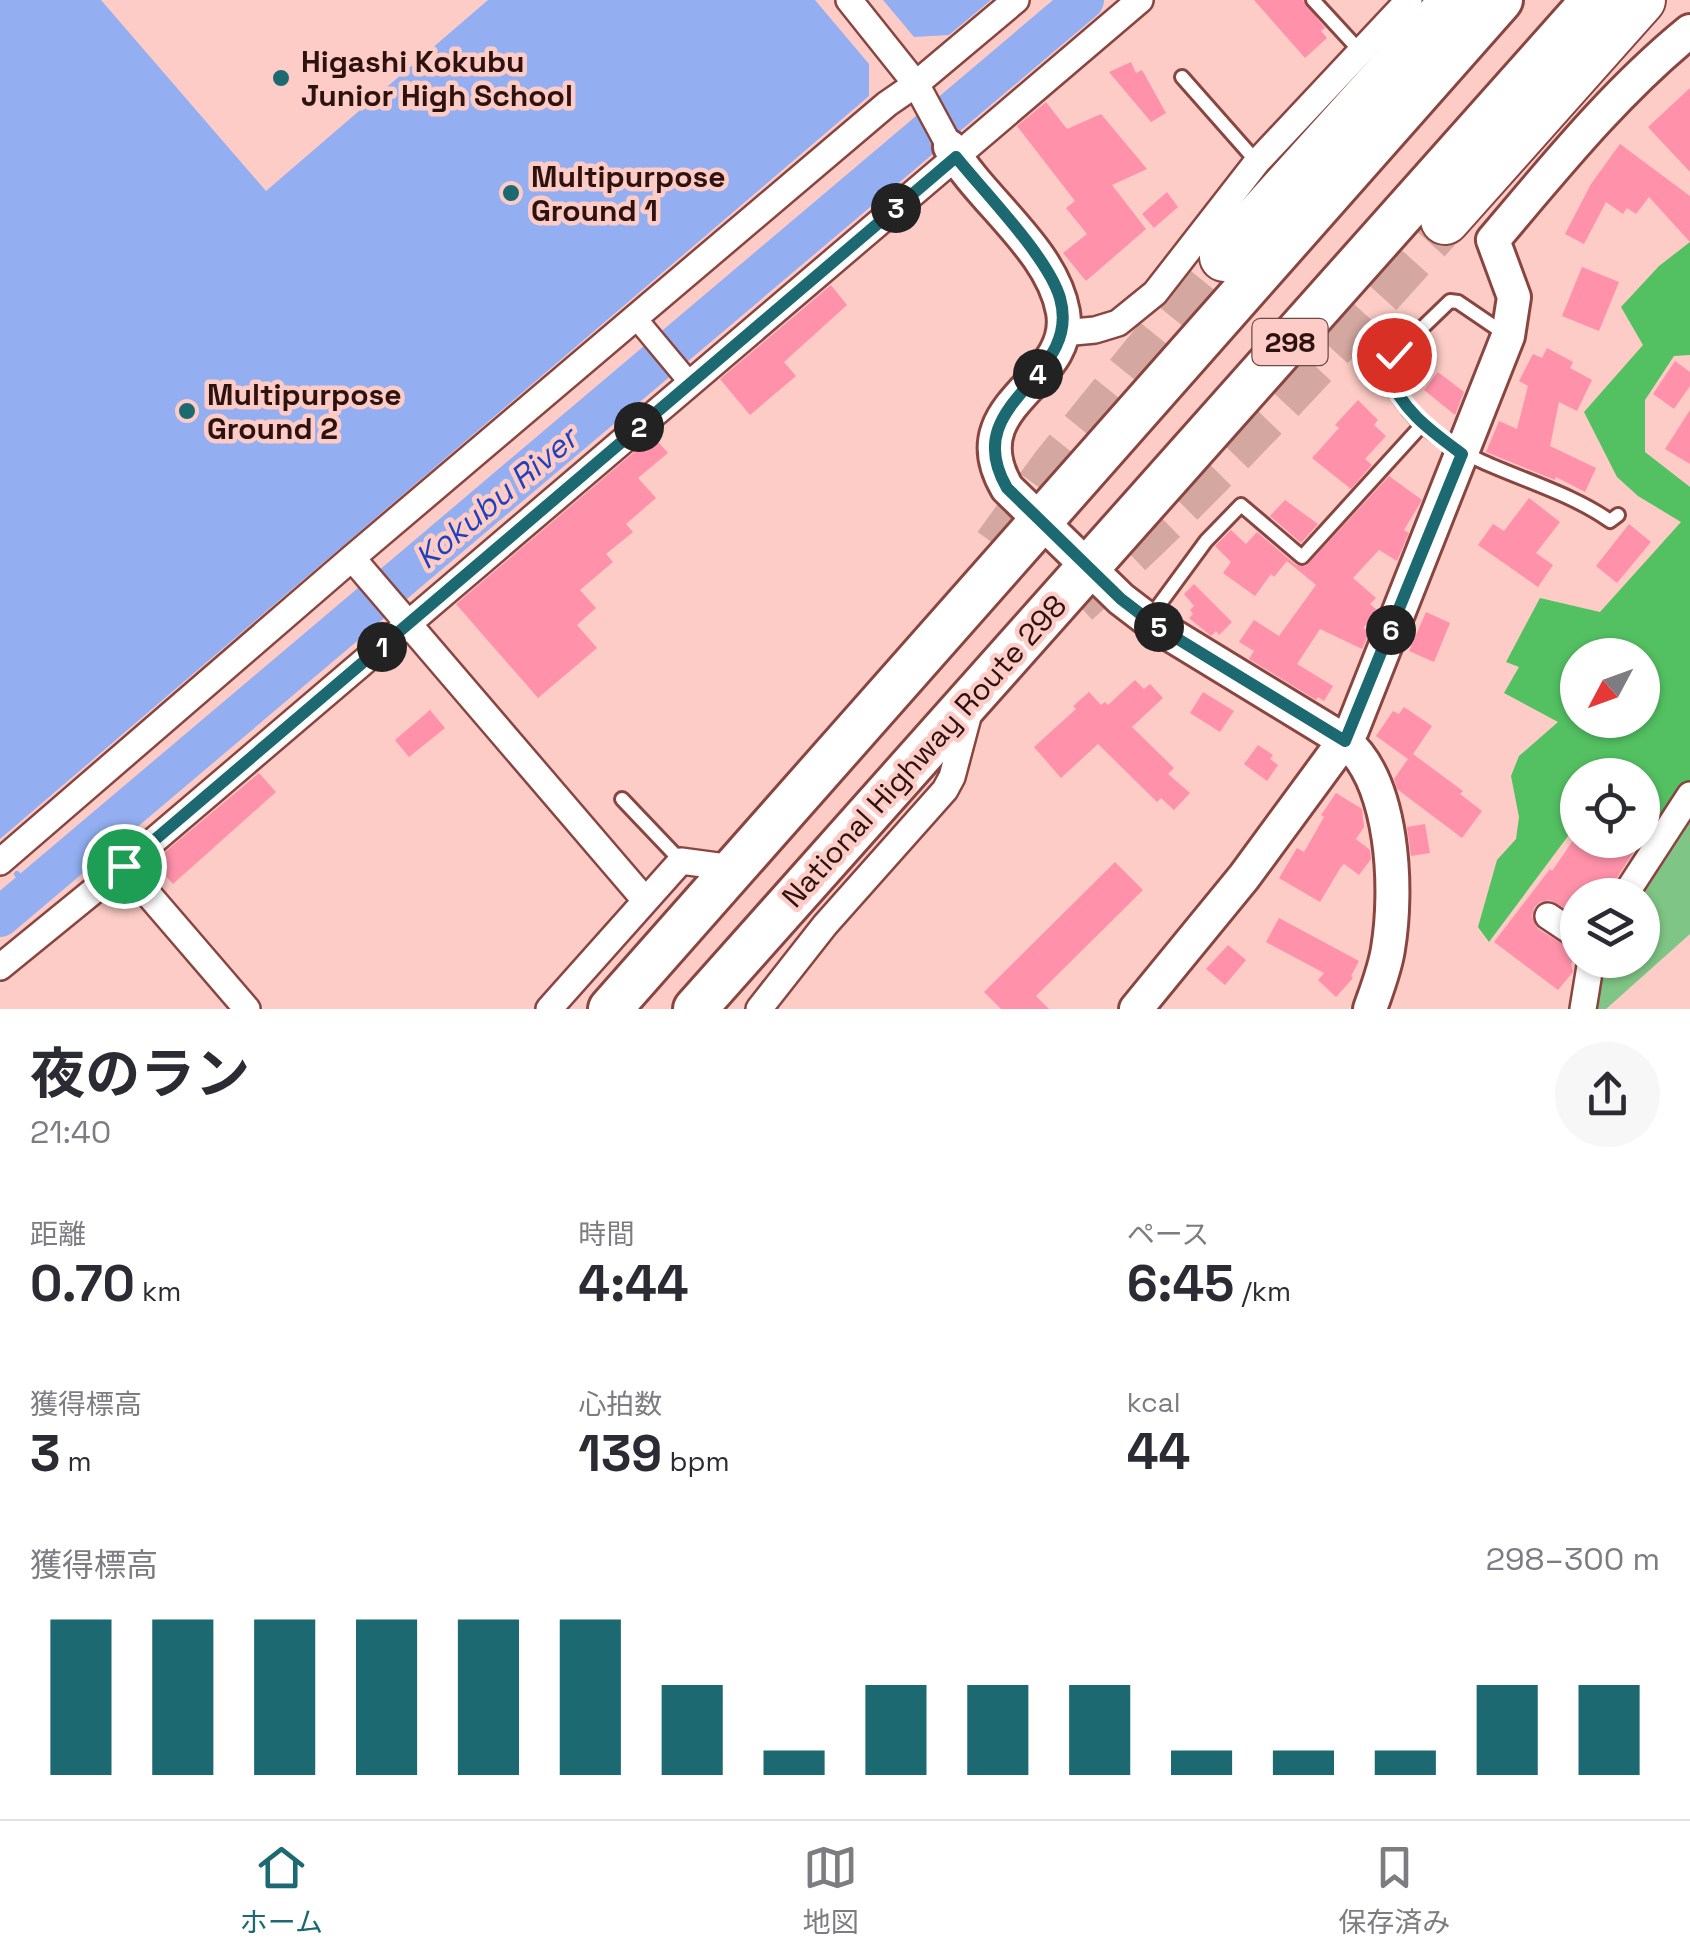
<!DOCTYPE html>
<html lang="ja">
<meta charset="utf-8">
<style>
:root{--surface:#fff;--page:#f7f7f7;--text:#2b2b33;--muted:#7c7c81;--line:#e1e1e2;--accent:#1d6971}
body{margin:0;font-family:"Space Grotesk","Noto Sans JP",sans-serif;background:var(--page);color:var(--text);height:100vh;display:flex;flex-direction:column;font-size:38px;white-space:nowrap}
*{box-sizing:border-box;margin:0}
p{font-size:32px;color:var(--muted)}
.icon{flex:none;width:55px;height:55px;fill:none;stroke:currentColor;stroke-width:2;stroke-linecap:round;stroke-linejoin:round}
.map{position:relative;height:1009px;overflow:hidden}
.details{display:flex;flex-direction:column;background:var(--surface);flex:1}
.details>*{flex:none}
.needle{width:65px;rotate:229deg}
.buttons{position:absolute;left:1560px;top:638px;display:grid;gap:20px}
.buttons a{display:grid;place-items:center;width:100px;height:100px;border-radius:50%;background:var(--surface);box-shadow:0 2px 8px #0004;font-size:50px}
.pin{position:absolute;display:grid;place-items:center;width:85px;height:85px;color:#fff;margin:-42px;border:5px solid #fff;border-radius:50%;box-shadow:0 2px 10px #0007}
.km{position:absolute;width:50px;height:50px;margin:-25px;border-radius:50%;background:#222;color:#fff;font-size:28px;line-height:50px;text-align:center}
.round{display:grid;place-items:center;flex:none;width:105px;height:105px;border-radius:52px;background:var(--page)}
.head{display:flex;align-items:center;justify-content:space-between;height:170px;padding:0 30px}
h1{font-size:55px;font-weight:700;line-height:75px}
.metrics{display:grid;grid-template-columns:repeat(3,1fr);gap:15px;height:170px;padding:10px 30px}
.metrics div{display:grid;align-content:center}
.metrics b{font-size:50px;font-weight:700}
.metrics small{font-size:28px;font-weight:400}
.metrics p{font-size:28px}
.chart{height:280px;padding:20px 30px}
.chart p{display:flex;justify-content:space-between}
.chart svg{width:100%;height:180px;margin-top:10px;stroke:var(--accent);stroke-width:6}
.tabs{display:flex;justify-content:space-around;align-items:center;height:140px;border-top:2px solid var(--line);background:var(--surface);font-size:28px;color:var(--muted)}
.tabs a{display:grid;justify-items:center;gap:5px}
.tabs .current{color:var(--accent)}
.map>svg:first-child{display:block}
.green{fill:#7fc585}
.forest{fill:#53c162;fill-rule:evenodd}
.water{fill:#93aff1}
.lines{fill:none;stroke-linecap:round;stroke-linejoin:round}
.stream{stroke:#93aff1;stroke-width:6}
.river{stroke:#93aff1;stroke-width:40}
.building{fill:#ff91aa}
.motorway-tunnel{stroke:#d4a7a1;stroke-width:48;stroke-dasharray:48 24;stroke-linecap:butt}
.service-casing{stroke:#894640;stroke-width:18}
.pedestrian-casing{stroke:#894640;stroke-width:25}
.minor-casing{stroke:#894640;stroke-width:30}
.tertiary-casing{stroke:#894640;stroke-width:38}
.trunk-casing{stroke:#894640;stroke-width:48}
.motorway-casing{stroke:#894640;stroke-width:52}
.service{stroke:#fff;stroke-width:12}
.pedestrian{stroke:#fff;stroke-width:20}
.minor{stroke:#fff;stroke-width:25}
.tertiary{stroke:#fff;stroke-width:32}
.trunk{stroke:#fff;stroke-width:42}
.motorway{stroke:#fff;stroke-width:48}
.route-casing{stroke:#fff;stroke-width:20}
.route{stroke:#1d6971;stroke-width:12}
.poi-dot{fill:#1d6971;stroke:#fdccc6;stroke-width:4}
.labels{text-anchor:middle;dominant-baseline:central;stroke-width:9;stroke-linejoin:round;paint-order:stroke}
.shield{fill:#fdccc6;stroke:#6c4a46;stroke-width:2.5}
.shield-label{font-size:28px;font-weight:bold;fill:#2e120f}
.poi-label{font-size:30px;font-weight:bold;fill:#2e120f;stroke:#fdccc6;text-anchor:start}
.street-label{font-size:30px;fill:#2e120f;stroke:#fdccc6}
.water-label{font-size:32px;font-style:italic;fill:#2041bd;stroke:#fdccc6}
</style>
<div class="map">
<svg width="1690" height="1009" viewBox="0 0 1690 1009">
<rect width="100%" height="100%" fill="#fdccc6"/>
<!-- green -->
<path class="green" d="M1690,809V934L1606,1009H1592L1602,960H1642V895H1636Z"/>
<!-- forest -->
<path class="forest" d="M1690,242V355L1674,356L1645,400V452L1690,487V782L1662,825L1643,815L1642,775H1578L1577,824L1489,942L1478,927L1497,860L1516,839L1519,817L1511,776L1519,756L1558,722L1504,693L1519,667L1506,662L1540,598L1600,612L1681,522L1638,496L1617,477L1584,412L1643,345L1621,307L1659,266ZM1578,655H1642V720H1578Z"/>
<!-- water -->
<path class="water" d="M0,0H101L266,191L488,0H815L869,64V96L0,839Z
M883,0H991L949,35L914,37Z"/>
<g class="lines">
<!-- stream -->
<path class="stream" d="M17,874L32,891"/>
<!-- river -->
<path class="river" d="M0,917L1084,0"/>
</g>
<!-- building -->
<path class="building" d="M1254,0H1303L1325,28L1321,31L1327,38L1305,58Z
M1131,62L1136,73L1142,70L1166,113L1151,122L1109,72Z
M1690,88V172L1648,127Z
M1046,102L1067,129L1101,114L1147,169L1112,185L1146,229L1086,281L1063,253L1087,234L1066,208L1075,201L1017,126Z
M1620,144L1690,196V242L1649,197L1636,214L1627,208L1623,214L1606,202L1584,244L1565,234L1591,184Z
M1167,192L1178,207L1154,228L1142,214Z
M1582,267L1619,282L1599,331L1562,316Z
M831,285L847,305L784,362L796,376L750,415L720,379Z
M1547,348L1573,362L1570,368L1592,380L1577,411L1559,402L1550,446L1596,468L1585,492L1556,477L1555,480L1486,452L1499,421L1517,429L1528,386L1519,381L1533,354L1542,358Z
M1675,361L1690,372V386L1674,409L1653,394Z
M1438,372L1464,392L1455,415L1424,390Z
M1358,400L1378,420L1374,425L1386,436L1365,459L1372,465L1351,489L1312,458L1339,428L1335,425Z
M1690,410V464L1665,449Z
M653,436L668,453L638,478L656,498L626,524L633,532L606,554L613,562L580,590L596,608L577,625L597,648L538,698L456,604Z
M1389,476L1422,500L1404,530L1409,533L1397,561L1379,550L1353,578L1376,598L1370,604L1378,611L1363,628L1370,631L1362,649L1320,629L1297,664L1333,686L1324,701L1318,697L1316,700L1249,659L1254,651L1239,642L1254,620L1279,636L1316,585L1287,561L1274,577L1271,574L1255,596L1223,573L1231,562L1215,546L1231,530L1246,544L1257,532L1296,565L1306,566Z
M1529,498L1560,522L1536,553L1553,565L1538,587L1478,545L1493,524L1504,531Z
M1285,500L1318,524L1301,543L1270,516Z
M1629,524L1651,542L1617,583L1596,566Z
M1194,584L1232,622L1219,635L1216,631L1211,636L1189,618L1193,614L1190,610L1194,606L1184,594Z
M1426,612L1450,623L1434,662L1409,651Z
M1135,680L1144,689L1150,684L1163,698L1132,727L1174,768L1168,774L1190,793L1174,810L1161,798L1157,802L1098,744L1061,778L1034,747L1076,709L1073,706L1089,692L1101,705L1105,702L1108,705Z
M1203,692L1234,711L1220,732L1190,713Z
M1404,707L1432,726L1413,754L1463,791L1460,794L1482,811L1462,838L1397,789L1394,779L1408,759L1376,736L1393,711L1399,714Z
M430,710L445,728L409,757L395,740Z
M1258,745L1273,755L1270,759L1278,765L1267,781L1244,764Z
M259,773L276,792L173,884L153,862Z
M1336,793L1362,809L1364,827L1356,839L1370,850L1371,859L1359,875L1344,864L1341,867L1320,902L1279,878L1297,848L1304,852L1324,817L1321,815Z
M1425,824L1430,853L1411,856L1407,827Z
M1576,836L1578,840H1641L1606,895H1578V916L1550,900L1540,902L1534,908L1532,916L1538,929L1577,952L1571,964L1573,972L1558,990L1494,942L1550,869L1552,871Z
M1115,862L1143,890L1036,996L1049,1009H1001L984,992Z
M1279,918L1359,961L1351,976L1353,978L1336,997L1318,980L1324,973L1266,942Z
M1228,945L1246,960L1225,985L1206,969Z"/>
<g class="lines">
<!-- motorway-tunnel -->
<path class="motorway-tunnel" d="M997,546L1055,466L1224,257
M1076,602C1207,483 1327,352 1445,220"/>
<defs>
<path id="service" d="M1313,0L1360,51
M1182,77L1257,162
M1505,334L1458,302L1450,301L1394,355L1387,373C1422,466 1539,470 1610,521L1618,515
M1159,605L1206,541L1241,505L1302,557L1422,425
M622,799L681,861"/>
<path id="pedestrian" d="M635,317L690,383"/>
<path id="minor" d="M849,0L916,84L950,147
M1063,333L1095,330L1118,323L1155,293L1257,162L1409,0
M352,558L645,900
M0,862L352,558L887,104L916,84L1016,0
M124,866L247,1009
M1625,895L1690,795
M1548,916L1578,936
M0,967L124,866L1140,0
M549,1009L681,861L733,868
M759,1009L825,925L945,790L952,777L969,713
M1583,1009L1591,960"/>
<path id="tertiary" d="M950,147C981,201 1052,249 1063,312C1075,384 957,402 1007,488L1121,599L1155,625L1345,741C1394,782 1398,889 1388,949C1385,969 1377,989 1370,1009
M1136,1009L1244,877L1352,730L1508,336L1514,297L1493,240C1555,167 1615,92 1690,31"/>
<path id="trunk" d="M610,1009L1501,0
M695,1009L1593,0"/>
<path id="motorway" d="M1445,220L1641,0
M1224,257L1456,0"/>
</defs>
<!-- service casing -->
<use href="#service" class="service-casing"/>
<!-- pedestrian casing -->
<use href="#pedestrian" class="pedestrian-casing"/>
<!-- minor casing -->
<use href="#minor" class="minor-casing"/>
<!-- tertiary casing -->
<use href="#tertiary" class="tertiary-casing"/>
<!-- trunk casing -->
<use href="#trunk" class="trunk-casing"/>
<!-- motorway casing -->
<use href="#motorway" class="motorway-casing"/>
<!-- service -->
<use href="#service" class="service"/>
<!-- pedestrian -->
<use href="#pedestrian" class="pedestrian"/>
<!-- minor -->
<use href="#minor" class="minor"/>
<!-- tertiary -->
<use href="#tertiary" class="tertiary"/>
<!-- trunk -->
<use href="#trunk" class="trunk"/>
<!-- motorway -->
<use href="#motorway" class="motorway"/>
</g>
<g class="lines">
<defs>
<path id="route" d="M124,866L956,157C984,192 1048,257 1060,298C1083,380 956,400 1007,488L1121,599L1155,625L1345,741L1462,454C1431,431 1401,410 1388,373L1394,355"/>
</defs>
<!-- route casing -->
<use href="#route" class="route-casing"/>
<!-- route -->
<use href="#route" class="route"/>
</g>
<!-- markers -->
<g class="poi-dot">
<circle cx="281" cy="78" r="10"/>
<circle cx="511" cy="193" r="10"/>
<circle cx="187" cy="411" r="10"/>
</g>
<g class="labels">
<!-- shield labels -->
<rect class="shield" x="1252.5" y="319" width="75" height="46" rx="8"/>
<g class="shield-label">
<text x="1290" y="342">298</text>
</g>
<!-- poi labels -->
<g class="poi-label">
<text x="301" y="61">Higashi Kokubu<tspan x="301" dy="34">Junior High School</tspan></text>
<text x="531" y="176">Multipurpose<tspan x="531" dy="34">Ground 1</tspan></text>
<text x="207" y="394">Multipurpose<tspan x="207" dy="34">Ground 2</tspan></text>
</g>
<!-- street labels -->
<g class="street-label">
<text transform="translate(924 751) rotate(-48)">National Highway Route 298</text>
</g>
<!-- water labels -->
<g class="water-label">
<text transform="translate(496 498) rotate(-40)">Kokubu River</text>
</g>
</g>
</svg>
<div class="buttons">
<a><svg class="needle" viewBox="-14 -14 28 28"><path d="M0-13l5 13h-10z" fill="#e53935"/><path d="M0 13l5-13h-10z" fill="#7c7c81"/></svg></a>
<a><svg class="icon" aria-label="locate" viewBox="0 0 24 24"><circle cx="12" cy="12" r="6"/><path d="M12 2v4M12 18v4M2 12h4M18 12h4"/></svg></a>
<a><svg class="icon" aria-label="layers" viewBox="0 0 24 24"><path d="M12 4l9 5-9 5-9-5zM3 14l9 5 9-5"/></svg></a>
</div>
<div class="pin" style="left:124px;top:866px;background:#1e9e55"><svg class="icon" aria-label="arrive" viewBox="0 0 24 24"><path d="M6 21V4h12l-3 4 3 4H6"/></svg></div>
<div class="pin" style="left:1394px;top:355px;background:#d93025"><svg class="icon" aria-label="check" viewBox="0 0 24 24"><path d="M5 12l5 5 9-10"/></svg></div>
<b class="km" style="left:382px;top:647px">1</b>
<b class="km" style="left:639px;top:427px">2</b>
<b class="km" style="left:896px;top:208px">3</b>
<b class="km" style="left:1038px;top:374px">4</b>
<b class="km" style="left:1159px;top:627px">5</b>
<b class="km" style="left:1391px;top:630px">6</b>
</div>
<section class="details">
<div class="head"><div><h1>夜のラン</h1><p>21:40</p></div><a class="round"><svg class="icon" aria-label="share" viewBox="0 0 24 24"><path d="M12 15V3M7 8l5-5 5 5M5 13v7h14v-7"/></svg></a></div>
<div class="metrics">
<div><p>距離</p><b>0.70<small> km</small></b></div>
<div><p>時間</p><b>4:44</b></div>
<div><p>ペース</p><b>6:45<small> /km</small></b></div>
</div>
<div class="metrics">
<div><p>獲得標高</p><b>3<small> m</small></b></div>
<div><p>心拍数</p><b>139<small> bpm</small></b></div>
<div><p>kcal</p><b>44</b></div>
</div>
<div class="chart"><p><span>獲得標高</span>298–300 m</p>
<svg viewBox="0 0 160 44" preserveAspectRatio="none"><path d="M5 44V6M15 44V6M25 44V6M35 44V6M45 44V6M55 44V6M65 44V22M75 44V38M85 44V22M95 44V22M105 44V22M115 44V38M125 44V38M135 44V38M145 44V22M155 44V22"/></svg>
</div>
</section>
<nav class="tabs">
<a class="current"><svg class="icon" aria-label="home" viewBox="0 0 24 24"><path d="M3 11l9-7 9 7M6 9v11h12V9"/></svg>ホーム</a>
<a><svg class="icon" aria-label="map" viewBox="0 0 24 24"><path d="M3 6l6-2 6 2 6-2v14l-6 2-6-2-6 2zM9 4v14M15 6v14"/></svg>地図</a>
<a><svg class="icon" aria-label="saved" viewBox="0 0 24 24"><path d="M7 4h10v16l-5-4-5 4z"/></svg>保存済み</a>
</nav>
